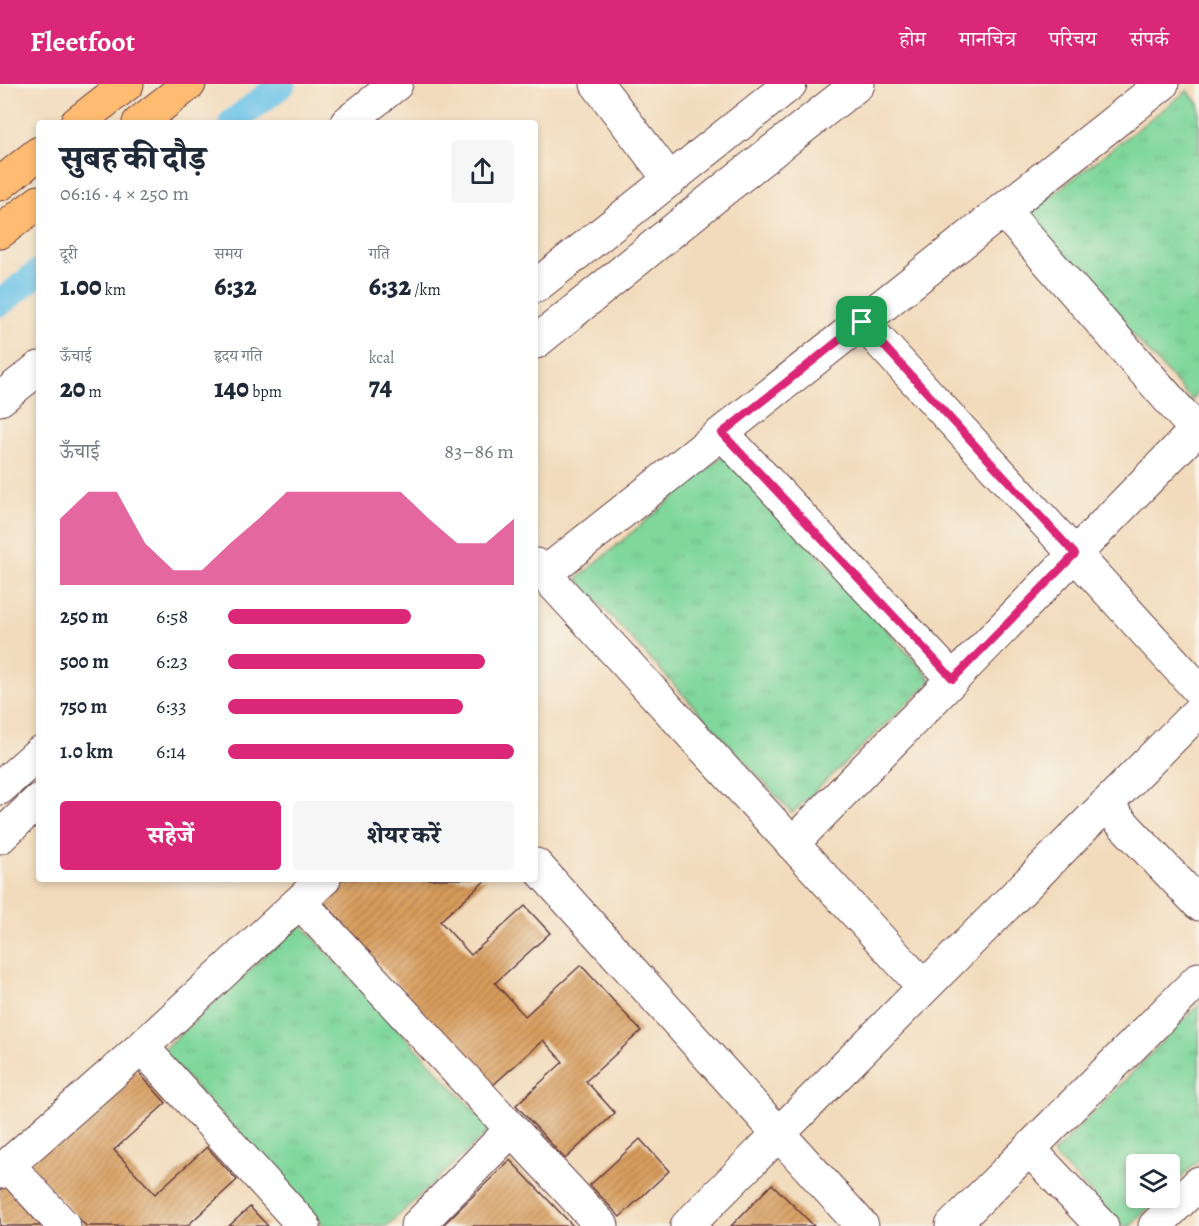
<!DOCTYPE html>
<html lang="hi">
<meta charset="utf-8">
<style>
:root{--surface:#fff;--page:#f6f6f7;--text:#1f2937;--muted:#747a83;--accent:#db2777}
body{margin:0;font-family:Alegreya,"Noto Serif Devanagari",serif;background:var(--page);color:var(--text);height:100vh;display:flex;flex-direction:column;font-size:22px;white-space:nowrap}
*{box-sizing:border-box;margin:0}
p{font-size:20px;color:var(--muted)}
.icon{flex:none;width:33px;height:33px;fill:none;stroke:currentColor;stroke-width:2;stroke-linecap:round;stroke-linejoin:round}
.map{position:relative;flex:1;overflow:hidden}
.side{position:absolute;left:36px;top:36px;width:502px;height:762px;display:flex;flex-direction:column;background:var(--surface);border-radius:6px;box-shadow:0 3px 9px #0003}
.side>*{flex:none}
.fabs{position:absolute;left:1126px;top:1070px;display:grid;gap:12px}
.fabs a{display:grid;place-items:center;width:54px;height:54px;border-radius:6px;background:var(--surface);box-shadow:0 3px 9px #0003;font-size:30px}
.pin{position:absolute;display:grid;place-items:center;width:51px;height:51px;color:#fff;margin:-26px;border-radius:12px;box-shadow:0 3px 9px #0006}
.round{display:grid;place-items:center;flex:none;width:63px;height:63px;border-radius:6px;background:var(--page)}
.head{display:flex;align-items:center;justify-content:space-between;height:102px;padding:0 24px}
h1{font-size:33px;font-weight:800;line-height:45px}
.figures{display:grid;grid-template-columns:repeat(3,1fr);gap:9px;height:102px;padding:6px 24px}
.figures div{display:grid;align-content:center}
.figures b{font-size:26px;font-weight:800}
.figures small{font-size:16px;font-weight:400}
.figures p{font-size:16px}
.chart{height:168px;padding:12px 24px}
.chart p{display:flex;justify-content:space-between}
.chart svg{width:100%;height:108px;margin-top:6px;fill:var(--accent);opacity:.7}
.action{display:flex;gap:12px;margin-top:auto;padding:12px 24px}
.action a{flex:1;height:69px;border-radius:6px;background:var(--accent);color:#fff;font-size:24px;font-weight:800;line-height:69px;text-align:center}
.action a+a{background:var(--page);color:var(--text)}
ul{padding:0 24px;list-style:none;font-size:20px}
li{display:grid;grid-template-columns:96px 72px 1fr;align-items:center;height:45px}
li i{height:15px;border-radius:8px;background:var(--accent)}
header{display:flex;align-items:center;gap:36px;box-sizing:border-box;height:84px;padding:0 30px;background:var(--accent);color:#fff}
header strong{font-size:28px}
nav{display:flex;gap:33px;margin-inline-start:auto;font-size:21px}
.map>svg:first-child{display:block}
.park{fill:url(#park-tufts);stroke:#647b64;stroke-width:1.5}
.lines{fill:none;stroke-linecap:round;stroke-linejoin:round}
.canal{stroke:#6ac3e8;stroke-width:27}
.building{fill:url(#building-hatch)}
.minor-casing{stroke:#633b41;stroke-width:35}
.major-casing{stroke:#633b41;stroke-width:35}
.minor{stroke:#fff;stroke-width:33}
.major{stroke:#febb71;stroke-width:33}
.route-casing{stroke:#fff;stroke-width:12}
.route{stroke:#db2777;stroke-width:8}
</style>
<header>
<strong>Fleetfoot</strong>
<nav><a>होम</a><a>मानचित्र</a><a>परिचय</a><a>संपर्क</a></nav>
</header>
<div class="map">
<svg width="1199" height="1142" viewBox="0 0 1199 1142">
<defs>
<pattern id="park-tufts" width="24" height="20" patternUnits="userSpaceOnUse" patternTransform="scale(1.5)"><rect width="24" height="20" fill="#7fd79c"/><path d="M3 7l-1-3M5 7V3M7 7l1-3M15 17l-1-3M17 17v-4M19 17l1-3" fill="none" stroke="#6fb887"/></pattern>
<pattern id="building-hatch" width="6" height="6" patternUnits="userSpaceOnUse" patternTransform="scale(1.5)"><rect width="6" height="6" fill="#d89c5b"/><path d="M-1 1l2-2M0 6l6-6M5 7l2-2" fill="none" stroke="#b17f4b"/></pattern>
</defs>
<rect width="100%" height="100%" fill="#f7f3e8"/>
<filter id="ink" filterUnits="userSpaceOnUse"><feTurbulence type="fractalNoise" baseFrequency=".0167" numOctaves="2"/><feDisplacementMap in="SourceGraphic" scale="12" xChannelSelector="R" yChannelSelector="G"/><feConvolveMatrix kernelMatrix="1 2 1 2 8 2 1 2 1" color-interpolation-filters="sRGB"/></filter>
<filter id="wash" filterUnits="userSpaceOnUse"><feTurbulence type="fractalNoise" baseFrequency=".008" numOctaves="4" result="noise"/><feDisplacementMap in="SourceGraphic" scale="24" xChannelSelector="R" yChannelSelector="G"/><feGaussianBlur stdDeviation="1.35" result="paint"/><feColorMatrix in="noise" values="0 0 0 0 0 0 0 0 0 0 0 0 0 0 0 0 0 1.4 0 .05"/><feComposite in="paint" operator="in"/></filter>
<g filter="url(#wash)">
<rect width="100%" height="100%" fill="#f2dbbc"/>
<!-- park -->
<path class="park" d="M1187,7L1199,20V308L1192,316L1025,132Z
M726,369L932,596L792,729L577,495Z
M300,839L491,1045L387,1142H324L162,967Z
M1199,920V1076L1170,1104V1080H1137V1113H1160L1130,1142H1123L1053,1070Z"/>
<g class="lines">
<!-- canal -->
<path class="canal" d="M232,39L282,0
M0,219L39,188"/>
</g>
<g id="blocks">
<!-- building -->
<path class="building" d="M342,795H487L440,837L471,871L525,822L550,849L495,899L525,932L581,881L641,947L586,997L615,1029L565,1075L516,1021L563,978L543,956L491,1003L321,815Z
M134,983L166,1019L114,1066L155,1110L207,1063L237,1096L187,1142H86L29,1080Z
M640,1055L669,1087L620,1133L590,1101Z
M510,1076L573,1142H442Z
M0,1097L41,1142H0Z
M772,1100L814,1142H731Z
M250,1123L268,1142H229Z"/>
</g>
</g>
<g filter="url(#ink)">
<use href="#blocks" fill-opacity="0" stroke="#633b41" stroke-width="1.5"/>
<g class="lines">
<defs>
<path id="minor" d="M597,0L670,96
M347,39L396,0
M1003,126L1196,346
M536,202L790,0
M862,238L1199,606
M536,258L723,106L858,0
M0,315L39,284
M722,349L953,595
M536,481L924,903
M544,490L1162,0
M0,704L39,669
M1105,721L1199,820
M0,753L39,716
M792,760L1199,343
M536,781L862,1142
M300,818L602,1142
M142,963L304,1142
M1029,1065L1102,1142
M8,1081L64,1142
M0,1088L142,963L324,795
M417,1142L512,1045
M687,1142L1199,627
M952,1142L1199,895
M1155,1142L1199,1099"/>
<path id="major" d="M77,39L127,0
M139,39L189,0
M0,100L39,69
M0,148L39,118"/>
</defs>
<!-- minor casing -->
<use href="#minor" class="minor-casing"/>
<!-- major casing -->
<use href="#major" class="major-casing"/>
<!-- minor -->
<use href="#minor" class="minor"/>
<!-- major -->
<use href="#major" class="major"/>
</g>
</g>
<g class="lines" filter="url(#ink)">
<defs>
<path id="route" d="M862,238L1075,470L953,595L722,349Z"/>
</defs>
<!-- route casing -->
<use href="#route" class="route-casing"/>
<!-- route -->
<use href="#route" class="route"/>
</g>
</svg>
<div class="fabs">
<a><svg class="icon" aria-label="layers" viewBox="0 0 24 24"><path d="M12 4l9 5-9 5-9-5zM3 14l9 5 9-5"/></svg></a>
</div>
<div class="pin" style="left:862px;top:238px;background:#1e9e55"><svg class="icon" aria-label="arrive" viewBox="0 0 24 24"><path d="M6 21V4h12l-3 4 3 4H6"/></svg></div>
<section class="side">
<div class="head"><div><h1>सुबह की दौड़</h1><p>06:16 · 4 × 250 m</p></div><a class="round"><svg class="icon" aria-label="share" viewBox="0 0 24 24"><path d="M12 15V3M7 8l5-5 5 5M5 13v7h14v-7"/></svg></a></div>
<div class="figures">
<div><p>दूरी</p><b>1.00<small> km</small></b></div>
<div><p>समय</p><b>6:32</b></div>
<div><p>गति</p><b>6:32<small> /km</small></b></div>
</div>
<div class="figures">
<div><p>ऊँचाई</p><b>20<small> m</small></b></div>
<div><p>हृदय गति</p><b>140<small> bpm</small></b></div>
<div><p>kcal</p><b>74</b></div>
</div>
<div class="chart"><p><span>ऊँचाई</span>83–86 m</p>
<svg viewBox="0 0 160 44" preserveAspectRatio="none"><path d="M0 44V17L10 6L20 6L30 27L40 38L50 38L60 27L70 17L80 6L90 6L100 6L110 6L120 6L130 17L140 27L150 27L160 17V44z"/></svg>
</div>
<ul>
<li><b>250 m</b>6:58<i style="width:64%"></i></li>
<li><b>500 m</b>6:23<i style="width:90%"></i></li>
<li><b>750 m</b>6:33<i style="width:82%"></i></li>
<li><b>1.0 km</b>6:14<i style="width:100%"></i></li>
</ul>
<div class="action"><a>सहेजें</a><a>शेयर करें</a></div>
</section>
</div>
